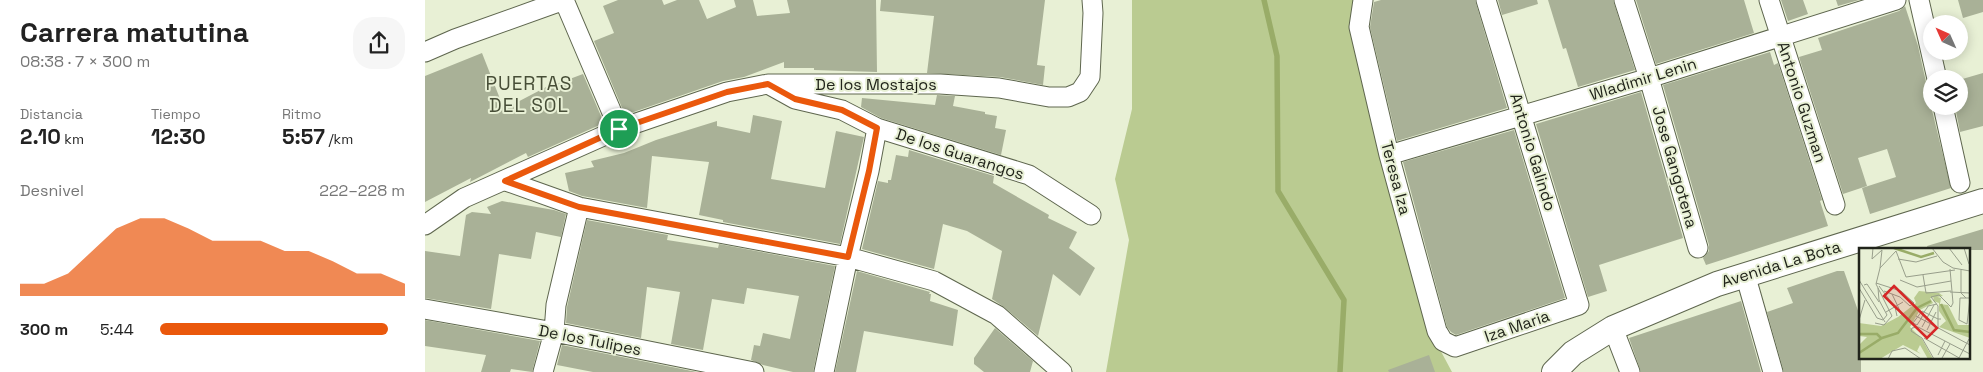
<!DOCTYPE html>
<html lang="es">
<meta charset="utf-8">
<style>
:root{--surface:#fff;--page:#f6f6f6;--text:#222;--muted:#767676;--accent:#ea580c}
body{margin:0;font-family:"Space Grotesk",sans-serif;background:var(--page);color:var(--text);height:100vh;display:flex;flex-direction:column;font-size:19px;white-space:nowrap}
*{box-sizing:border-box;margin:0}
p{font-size:16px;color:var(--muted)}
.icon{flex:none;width:28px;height:28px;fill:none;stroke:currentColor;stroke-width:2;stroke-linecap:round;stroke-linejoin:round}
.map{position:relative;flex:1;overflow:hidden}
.sheet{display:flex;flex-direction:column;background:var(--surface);width:425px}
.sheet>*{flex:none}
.needle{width:32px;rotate:315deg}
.controls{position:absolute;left:1498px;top:15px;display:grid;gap:10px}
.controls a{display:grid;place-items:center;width:45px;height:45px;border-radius:50%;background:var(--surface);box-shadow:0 2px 12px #0003;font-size:25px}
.pin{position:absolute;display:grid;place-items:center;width:42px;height:42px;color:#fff;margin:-21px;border:2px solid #fff;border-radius:50%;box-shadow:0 1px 5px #0007}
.round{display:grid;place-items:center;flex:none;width:52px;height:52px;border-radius:20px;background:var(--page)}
.headline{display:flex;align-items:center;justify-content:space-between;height:85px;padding:0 20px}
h1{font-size:28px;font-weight:700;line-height:38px}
.metrics{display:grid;grid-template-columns:repeat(3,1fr);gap:8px;height:85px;padding:5px 20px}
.metrics div{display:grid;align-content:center}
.metrics b{font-size:21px;font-weight:700}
.metrics small{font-size:14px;font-weight:400}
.metrics p{font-size:14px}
.chart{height:140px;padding:10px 20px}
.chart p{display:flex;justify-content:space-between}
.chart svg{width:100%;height:90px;margin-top:5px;fill:var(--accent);opacity:.7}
ul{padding:0 20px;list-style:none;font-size:16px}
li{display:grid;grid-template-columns:80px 60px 1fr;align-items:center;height:38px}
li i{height:12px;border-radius:6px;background:var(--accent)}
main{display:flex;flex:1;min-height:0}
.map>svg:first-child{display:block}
.green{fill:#bacb91}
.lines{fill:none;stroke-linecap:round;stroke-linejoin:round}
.stream{stroke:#99ac68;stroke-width:5.5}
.building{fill:#a9b197}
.minor-casing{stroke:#5e664e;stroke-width:21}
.tertiary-casing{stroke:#5e664e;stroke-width:26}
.minor{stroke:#fff;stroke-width:19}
.tertiary{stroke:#fff;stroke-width:24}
.route-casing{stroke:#fff;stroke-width:10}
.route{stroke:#ea580c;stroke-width:6}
.labels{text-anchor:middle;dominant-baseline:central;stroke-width:4;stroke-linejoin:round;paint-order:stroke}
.street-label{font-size:16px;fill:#21241b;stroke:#e8f0d5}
.quarter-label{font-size:19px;letter-spacing:1px;fill:#474e37;stroke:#e8f0d5}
.inset-river{fill:none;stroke:#99ac68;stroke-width:2.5}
.inset-road{fill:none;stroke:#989e8b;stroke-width:1}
.view{fill:#d62828;fill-opacity:0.15;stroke:#d62828;stroke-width:2.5}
.inset-edge{fill:none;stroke:#21241b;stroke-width:2.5}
</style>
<main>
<section class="sheet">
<div class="headline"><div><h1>Carrera matutina</h1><p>08:38 · 7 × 300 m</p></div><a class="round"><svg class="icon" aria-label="share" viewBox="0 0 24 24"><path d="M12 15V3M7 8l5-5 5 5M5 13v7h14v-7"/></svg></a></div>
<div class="metrics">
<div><p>Distancia</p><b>2.10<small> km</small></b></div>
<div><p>Tiempo</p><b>12:30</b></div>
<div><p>Ritmo</p><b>5:57<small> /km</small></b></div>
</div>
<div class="chart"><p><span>Desnivel</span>222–228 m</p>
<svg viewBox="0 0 160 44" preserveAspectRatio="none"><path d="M0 44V38L10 38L20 33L30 22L40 11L50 6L60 6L70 11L80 17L90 17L100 17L110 22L120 22L130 27L140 33L150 33L160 38V44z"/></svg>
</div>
<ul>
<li><b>300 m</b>5:44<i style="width:93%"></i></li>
</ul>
</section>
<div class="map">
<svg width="1558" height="372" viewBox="0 0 1558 372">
<rect width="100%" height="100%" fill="#e8f0d5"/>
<!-- green -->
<path class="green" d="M707,0H933L1012,344L1027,372H681L704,240L690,179L707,109Z"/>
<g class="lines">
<!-- stream -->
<path class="stream" d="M839,0L852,56L853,191L919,300L915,372"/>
</g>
<!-- building -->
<path class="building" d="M193,0H237L239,5L252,0H274L282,19L311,7L309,0H328L332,16L365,13L362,0H451L452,72L389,70V68H359V62L319,77L298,81L200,115L169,41L189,33L178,6Z
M456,0H620L612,65L620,66L618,85L575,77L502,73L509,16L455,11Z
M956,0H1050L1082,108L972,141L945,27L949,2Z
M1073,0H1112L1113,4L1077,15Z
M1123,0H1188L1210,70L1153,87L1141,48L1138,49Z
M1211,0H1319L1329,33L1231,64Z
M1356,0H1378L1383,14L1363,21Z
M1411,0H1434L1413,6Z
M1533,0H1558V12L1538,18Z
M1480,6L1493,46L1501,82L1506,88V106L1526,188L1445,214L1437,188L1471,177L1462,149L1433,158L1442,186L1418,194L1374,57L1397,50L1393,38L1474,11Z
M1345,52L1349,65L1353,63L1397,200L1395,201L1403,226L1281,265L1278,258L1284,251V245L1238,85Z
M57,53L79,109L125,85L126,86L158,74L179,123L103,157L101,153L45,182L46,178L0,202V76Z
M1558,73V126L1535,132L1530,106H1534V80Z
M1216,92L1258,238L1174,265L1182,291L1163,297L1111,124Z
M512,95L530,96L528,106L560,112V114L572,116L570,128L581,130L576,155L456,118L436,107L437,98L510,105Z
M328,115L357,121L346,179L400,188L411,131L439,137L415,244L298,222V220L274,215L284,162L227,156L222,208L157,196L144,191L140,173L169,167L166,161L199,153L231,140L292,121V126L325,133Z
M1089,130L1140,298L1031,335L1026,332L1022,327L978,162Z
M484,150L569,176L568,183L624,215L623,218L652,232L644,248L670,268L655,296L628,274L613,336L579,307L567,299L577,251L542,231L518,224L509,269L437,249L453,181L463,183V180H466L471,155L483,157Z
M77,201L129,210L141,214L136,237L111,232L106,259L74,254L66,309L0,298V251L35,256L41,215L47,212L66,214L62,207Z
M162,220L243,235L242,240L293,248L294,244L410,266L388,372H368L338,365L326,360L329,345L335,346L338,333L365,339L374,296L322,288L319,304L287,299L278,350L246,344L255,292L222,287L216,338L141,323L142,307Z
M1558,229V250H1503L1502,246Z
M432,271L505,292L504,294H506L505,301L533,310L528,346L439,331L431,372H410Z
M1412,271H1419L1436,319V372H1359L1342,312L1368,303L1362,288Z
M1316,301L1336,372H1216L1204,338Z
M0,320L115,341L107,372L86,369L85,372H56L61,355L0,346Z
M570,328L608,361L605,372H559L549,364V358Z
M137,345L272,372H168L132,365Z
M1004,355L1010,372H964L963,370Z"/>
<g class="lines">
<defs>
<path id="minor" d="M139,0L194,129
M938,0L934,27L964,155L1012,331L1018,341L1030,347L1154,305L1061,0
M1199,0L1224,78L1273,248
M1344,0L1410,205
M1494,0L1512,79
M0,52L30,39L139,0
M343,84L370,99L417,110L452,128L604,175L666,215
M1518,106L1535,183
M964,155L1224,78L1471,0
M81,181L154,207L423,257L509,281L572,315L637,372
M0,225L39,198L194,129L302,92L343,84H515L574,88L624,97H643L655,92L665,77L668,13L667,0
M1320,274L1348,372
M0,309L129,332L329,372
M1188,328L1205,372
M118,372L129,332L131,305L154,207
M399,372L423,257L444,171L452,128"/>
<path id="tertiary" d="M1129,372L1148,353L1188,328L1292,284L1558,201"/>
</defs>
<!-- minor casing -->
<use href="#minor" class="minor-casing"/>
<!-- tertiary casing -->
<use href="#tertiary" class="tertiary-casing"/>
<!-- minor -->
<use href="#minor" class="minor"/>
<!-- tertiary -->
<use href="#tertiary" class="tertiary"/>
</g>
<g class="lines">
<defs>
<path id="route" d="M343,84L370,99L417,110L452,128L444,171L423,257L154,207L80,181L194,129L302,92Z"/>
</defs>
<!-- route casing -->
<use href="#route" class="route-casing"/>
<!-- route -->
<use href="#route" class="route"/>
</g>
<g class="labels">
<!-- street labels -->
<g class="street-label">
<text transform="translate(1218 79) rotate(-17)">Wladimir Lenin</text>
<text x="451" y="84">De los Mostajos</text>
<text transform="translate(1377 102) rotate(72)">Antonio Guzman</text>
<text transform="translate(1108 152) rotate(73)">Antonio Galindo</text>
<text transform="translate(535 154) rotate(18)">De los Guarangos</text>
<text transform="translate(1250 167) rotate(74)">Jose Gangotena</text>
<text transform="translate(971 178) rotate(75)">Teresa Iza</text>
<text transform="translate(1356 264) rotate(-17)">Avenida La Bota</text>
<text transform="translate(1092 326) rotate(-19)">Iza Maria</text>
<text transform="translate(165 340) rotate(11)">De los Tulipes</text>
</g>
<!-- quarter labels -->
<g class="quarter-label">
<text x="104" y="83">PUERTAS<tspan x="104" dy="22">DEL SOL</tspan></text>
</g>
</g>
<!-- overview -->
<g transform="translate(1434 248)">
<rect width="111" height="111" fill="#e8f0d5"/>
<path d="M60,43L80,45L84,48L71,50L74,55L61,62L51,79L63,91L74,111H69L61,97L58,103L62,106L44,97L21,111H0V97L8,89L0,88V75L22,78L39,69L57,55L55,50ZM75,48L82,50L81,56L89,57L99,77H111V90L80,79L87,73L80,63V55L74,53Z" fill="#bacb91"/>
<path class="inset-river" d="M35,0L62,9L75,5M82,56L95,82L111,84M0,86H18L22,90M0,105L23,90L39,85L58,60L72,53"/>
<path class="inset-road" d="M14,0L13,11L23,2L21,20L37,3L47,29L96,22M73,0L84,14M90,0L103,17M105,0L110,16M39,11L57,14L78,8M84,14L94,20L111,23M91,21L94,55M102,22V45L107,50M64,27L67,45L92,43M0,32L26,74M41,32L58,39M17,35L42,43L55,55L51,58L41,49L25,43M5,37L8,36L20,54M20,38L36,59L38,68M58,39L92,33M0,40L18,70L24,72L28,67L20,52L19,40M91,44L111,45M33,46L43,67M101,50H111L108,76L100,72ZM78,56L69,58L68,60L65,64L62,71L58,77L54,75L63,63L79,71H82M27,64L44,54M57,68L111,97M0,72L6,52M16,75L25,77L33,68L17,36L21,20M59,79L111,106M59,79L53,80L52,83L63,90L75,111M63,79L75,57M79,80V58L72,49L80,47L92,59L94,55M68,82L77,64M65,90L102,111M79,107L86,93M83,110L91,96M100,110L110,91M29,111L33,103L46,100L62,111"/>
<path class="view" d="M35,38L78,80L68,90L25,48Z"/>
<rect width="111" height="111" class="inset-edge"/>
</g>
</svg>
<div class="controls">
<a><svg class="needle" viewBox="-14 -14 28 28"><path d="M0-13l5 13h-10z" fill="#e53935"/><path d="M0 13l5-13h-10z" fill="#767676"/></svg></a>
<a><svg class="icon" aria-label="layers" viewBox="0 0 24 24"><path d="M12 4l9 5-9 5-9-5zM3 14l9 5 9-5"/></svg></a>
</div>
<div class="pin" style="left:194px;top:129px;background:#1e9e55"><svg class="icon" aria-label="arrive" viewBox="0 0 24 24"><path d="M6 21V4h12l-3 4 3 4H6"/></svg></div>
</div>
</main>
